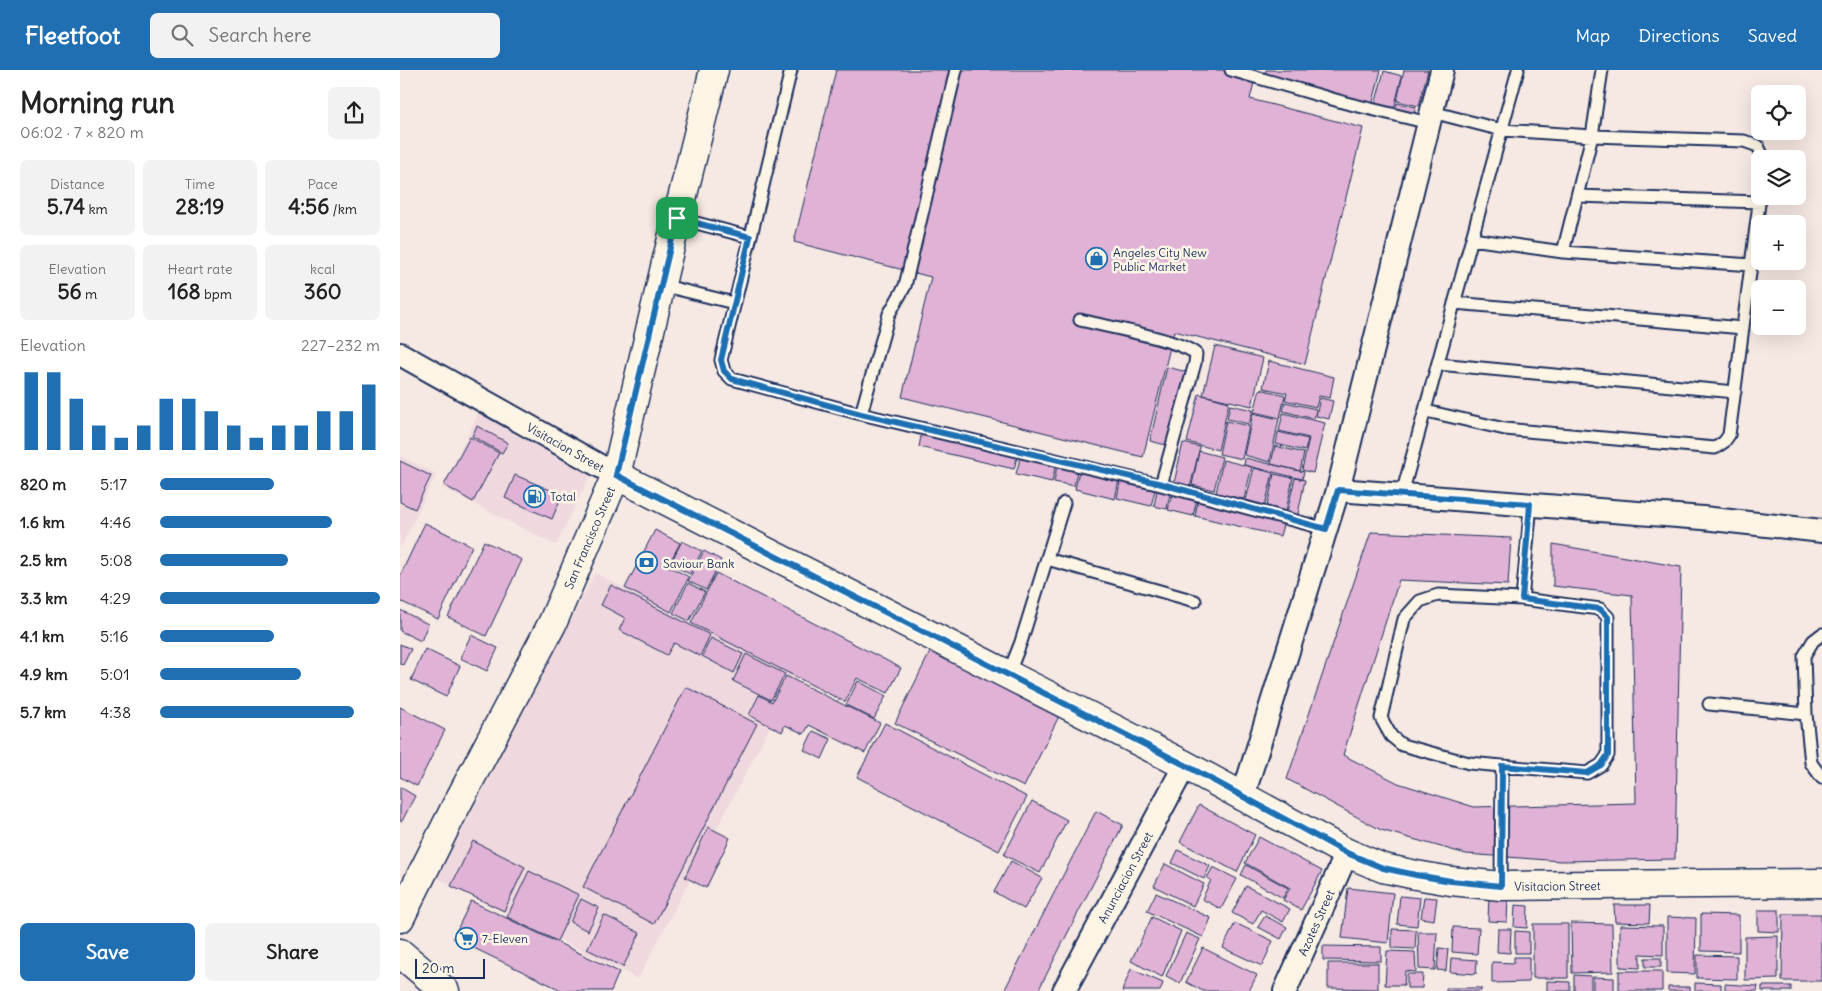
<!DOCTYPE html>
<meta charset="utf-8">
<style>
:root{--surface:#fff;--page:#f2f2f2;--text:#222;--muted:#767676;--accent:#1f6fb2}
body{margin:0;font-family:Delius,sans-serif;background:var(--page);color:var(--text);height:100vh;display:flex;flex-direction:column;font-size:19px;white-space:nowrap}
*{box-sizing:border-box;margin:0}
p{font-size:16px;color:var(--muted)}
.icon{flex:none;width:28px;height:28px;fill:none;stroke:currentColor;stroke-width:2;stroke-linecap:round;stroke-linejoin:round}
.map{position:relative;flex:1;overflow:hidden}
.side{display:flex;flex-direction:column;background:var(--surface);width:400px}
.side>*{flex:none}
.buttons{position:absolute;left:1351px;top:15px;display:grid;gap:10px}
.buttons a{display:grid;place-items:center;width:55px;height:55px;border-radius:8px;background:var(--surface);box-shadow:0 5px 20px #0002;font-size:25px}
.scale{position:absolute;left:15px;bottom:12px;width:70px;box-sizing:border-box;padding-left:5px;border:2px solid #1b2f5e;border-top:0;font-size:14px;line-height:18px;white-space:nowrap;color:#1b2f5e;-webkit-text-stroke:4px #fcf5e5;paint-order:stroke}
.pin{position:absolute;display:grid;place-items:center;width:42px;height:42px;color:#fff;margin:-21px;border-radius:10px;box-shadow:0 2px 8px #0006}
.round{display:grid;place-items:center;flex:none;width:52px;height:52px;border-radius:8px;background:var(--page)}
.head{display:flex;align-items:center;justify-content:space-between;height:85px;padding:0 20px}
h1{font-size:28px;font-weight:800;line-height:38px}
.stats{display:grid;grid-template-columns:repeat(3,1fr);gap:8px;height:85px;padding:5px 20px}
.stats div{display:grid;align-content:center;border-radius:8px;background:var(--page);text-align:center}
.stats b{font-size:21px;font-weight:800}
.stats small{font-size:14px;font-weight:400}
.stats p{font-size:14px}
.chart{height:140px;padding:10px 20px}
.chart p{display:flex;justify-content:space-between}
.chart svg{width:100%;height:90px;margin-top:5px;stroke:var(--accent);stroke-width:6}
.button{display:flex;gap:10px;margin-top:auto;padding:10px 20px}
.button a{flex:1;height:58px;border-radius:8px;background:var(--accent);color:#fff;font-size:20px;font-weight:800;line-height:58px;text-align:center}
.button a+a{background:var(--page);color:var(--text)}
ul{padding:0 20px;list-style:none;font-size:16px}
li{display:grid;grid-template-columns:80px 60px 1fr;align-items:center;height:38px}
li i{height:12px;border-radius:6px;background:var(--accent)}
header{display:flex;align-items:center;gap:30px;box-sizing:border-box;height:70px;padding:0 25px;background:var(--accent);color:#fff}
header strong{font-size:24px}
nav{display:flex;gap:28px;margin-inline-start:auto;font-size:18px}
.search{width:350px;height:45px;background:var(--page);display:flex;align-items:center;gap:12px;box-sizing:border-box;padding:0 18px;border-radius:8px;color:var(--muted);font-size:19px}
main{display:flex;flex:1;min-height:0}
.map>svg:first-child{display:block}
.built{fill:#efd8de}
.building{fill:#e0b2d5;stroke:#1b2f5e}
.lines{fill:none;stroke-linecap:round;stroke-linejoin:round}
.lane-casing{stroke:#1b2f5e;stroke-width:15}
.street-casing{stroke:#1b2f5e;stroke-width:26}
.secondary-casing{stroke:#1b2f5e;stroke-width:31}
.lane{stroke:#fcf5e5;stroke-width:11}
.street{stroke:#fcf5e5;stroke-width:22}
.secondary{stroke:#fcf5e5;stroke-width:28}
.route-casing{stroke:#fff;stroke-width:10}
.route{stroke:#1f6fb2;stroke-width:6}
.labels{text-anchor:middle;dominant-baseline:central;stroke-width:5;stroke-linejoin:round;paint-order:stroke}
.poi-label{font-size:12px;fill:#1b2f5e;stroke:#fcf5e5;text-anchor:start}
.street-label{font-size:12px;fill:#1b2f5e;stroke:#fcf5e5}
</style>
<header>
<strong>Fleetfoot</strong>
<div class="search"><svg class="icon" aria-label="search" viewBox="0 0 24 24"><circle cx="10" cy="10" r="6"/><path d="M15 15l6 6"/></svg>Search here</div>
<nav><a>Map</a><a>Directions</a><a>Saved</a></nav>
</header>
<main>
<section class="side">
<div class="head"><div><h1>Morning run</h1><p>06:02 · 7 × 820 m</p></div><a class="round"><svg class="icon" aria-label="share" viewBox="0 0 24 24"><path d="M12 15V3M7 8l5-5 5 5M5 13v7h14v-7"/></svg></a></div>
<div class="stats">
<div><p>Distance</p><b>5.74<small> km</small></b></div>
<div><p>Time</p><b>28:19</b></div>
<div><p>Pace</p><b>4:56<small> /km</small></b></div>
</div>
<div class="stats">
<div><p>Elevation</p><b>56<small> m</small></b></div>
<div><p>Heart rate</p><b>168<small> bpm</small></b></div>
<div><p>kcal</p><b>360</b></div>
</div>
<div class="chart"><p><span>Elevation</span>227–232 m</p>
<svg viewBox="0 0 160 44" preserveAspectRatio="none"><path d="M5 44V6M15 44V6M25 44V19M35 44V32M45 44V38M55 44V32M65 44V19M75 44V19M85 44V25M95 44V32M105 44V38M115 44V32M125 44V32M135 44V25M145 44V25M155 44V12"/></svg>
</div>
<ul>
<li><b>820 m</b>5:17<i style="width:52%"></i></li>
<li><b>1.6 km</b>4:46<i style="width:78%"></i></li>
<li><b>2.5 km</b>5:08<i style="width:58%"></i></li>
<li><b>3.3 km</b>4:29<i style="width:100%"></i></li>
<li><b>4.1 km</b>5:16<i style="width:52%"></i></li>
<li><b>4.9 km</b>5:01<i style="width:64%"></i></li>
<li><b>5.7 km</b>4:38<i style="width:88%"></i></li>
</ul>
<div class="button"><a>Save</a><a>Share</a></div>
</section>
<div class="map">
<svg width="1422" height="921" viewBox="0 0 1422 921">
<rect width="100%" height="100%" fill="#f6e8e2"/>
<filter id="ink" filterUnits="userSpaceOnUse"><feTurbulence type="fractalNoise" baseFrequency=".02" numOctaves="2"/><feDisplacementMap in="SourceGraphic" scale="10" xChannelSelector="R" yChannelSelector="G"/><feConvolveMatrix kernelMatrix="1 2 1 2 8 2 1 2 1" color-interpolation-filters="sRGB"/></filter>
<g filter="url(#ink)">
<!-- built -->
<path class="built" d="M79,342L193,399L156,475L42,418Z
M0,386L36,404L0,479Z
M195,503L396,607L238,909L37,808Z"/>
<!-- building -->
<path class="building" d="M436,0H857L850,29L963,58L905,294L774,261L743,387L502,327L531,207L394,172Z
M866,0H981L972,36L864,8Z
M1004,0H1028L1019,36L997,31Z
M984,1L1002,6L994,39L975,35Z
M997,33L1016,37L1013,47L995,42Z
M815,276L863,288L852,336L803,325Z
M869,291L934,307L930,328L919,326L916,337L885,330L887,323L863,318Z
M767,297L787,302L770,376L750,371Z
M860,319L885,325L880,348L854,342Z
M799,324L829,332L818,380L787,372Z
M920,328L933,331L929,349L916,346Z
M885,332L916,339L914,349L883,341Z
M830,335L853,340L849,354L827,349Z
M853,343L879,349L870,392L844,385Z
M883,343L925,353L913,403L902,400L909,368L879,361Z
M826,351L849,356L842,389L819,384Z
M77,356L108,373L102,383L72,366Z
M522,361L618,384L614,399L519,377Z
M878,362L908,369L905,381L876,374Z
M70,367L99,383L73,432L44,415Z
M783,373L800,377L790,418L774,413Z
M875,376L904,383L900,401L871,394Z
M799,381L822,387L814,420L792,415Z
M621,385L656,394L652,412L616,404Z
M845,388L904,402L902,409L844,395Z
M823,390L852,397L844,429L816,423Z
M0,391L31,406L15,439L0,432Z
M657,396L677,401L674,416L654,412Z
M854,398L873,403L865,435L846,430Z
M679,401L719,410L715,429L675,419Z
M874,404L893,408L886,441L867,436Z
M115,405L162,425L152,449L105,428Z
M895,408L905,410L897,449L886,446Z
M720,412L755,420L751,436L717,428Z
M757,420L770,423L767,439L754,436Z
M772,424L797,429L793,446L768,440Z
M798,430L884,451L880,466L795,446Z
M25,453L72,476L38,549L0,531V506Z
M255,460L280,473L268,496L289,507L271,542L225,518Z
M971,462L1111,468L1108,515L999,510L943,685L998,713L1074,737L1236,733L1232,525L1153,516V474L1281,497L1275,789L1161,791L1066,784L981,760L887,709Z
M84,471L122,490L86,566L48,547Z
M282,471L302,481L290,504L270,494Z
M304,481L321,490L306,520L288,511Z
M316,503L501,598L488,623L457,608L445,632L291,553Z
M288,513L305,522L289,551L273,543Z
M211,515L310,565L300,586L274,573L267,585L219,560L225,548L201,535Z
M0,540L28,554L21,571L0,561Z
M71,565L98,578L87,601L60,588Z
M311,568L343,584L334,603L302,586Z
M0,574L11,579L3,595L0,594Z
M533,576L662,640L624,717L495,653Z
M25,579L60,596L46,627L11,610Z
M346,584L385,604L371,630L333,611Z
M386,606L480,653L465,683L409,655L404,664L385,655L382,662L349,645L359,625L372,632Z
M458,611L486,626L474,649L446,635Z
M286,617L357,654L254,854L183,817Z
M0,637L45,660L17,716L0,707Z
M485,653L627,727L599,781L457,707Z
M413,661L431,669L422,689L404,680Z
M0,717L15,726L2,751H0Z
M632,731L667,750L640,803L604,785Z
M799,735L855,765L837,802L780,772Z
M696,741L723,755L638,921H604Z
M308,757L330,768L306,818L285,807Z
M859,767L922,801L901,840L883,830L890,818L845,793Z
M73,771L125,797L104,841L51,816Z
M778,780L810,796L804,809L772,793Z
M611,791L642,808L624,839L594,822Z
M765,794L804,814L793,836L754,816Z
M846,795L888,818L883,828L841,805Z
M813,797L837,809L821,839L802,829L811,810L807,808Z
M129,801L179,825L157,871L107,847Z
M846,816L890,839L883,852L861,840L853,854L832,843Z
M948,818L993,823L988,873L942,868Z
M756,823L811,848L803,867L747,841Z
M1000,826L1020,828L1017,856L997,854Z
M1089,826L1108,827L1107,852L1088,851Z
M1024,827L1037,828L1034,850L1021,848Z
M181,829L199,838L188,861L170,852Z
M71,831L219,902L211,921H163L53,868Z
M1115,835L1128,836L1127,858L1114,857Z
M1214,835H1250L1249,853L1215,852Z
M1358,840H1379V862L1358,861Z
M1301,844L1339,845V882L1301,881Z
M1383,844H1421V911H1382Z
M204,845L240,863L223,897L187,879Z
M865,846L887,857L881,869L858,857Z
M752,847L781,861L762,907L731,891Z
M1267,847L1296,848L1295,904L1267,903Z
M835,853L873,871L862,896L823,878Z
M1171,853L1212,854L1213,902L1172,903Z
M1133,854H1168V908H1133Z
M1220,855L1263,856V885L1240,884V898L1220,897Z
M1053,857L1079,858L1077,884L1052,882Z
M992,859L1016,860L1015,879L992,878Z
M1098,859H1111L1110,883L1097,882Z
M1115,861L1129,862V883H1115Z
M1018,862H1037L1035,900L1019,899Z
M786,863L800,869L780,913L766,906Z
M1378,866V909L1345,910V867Z
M923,876L981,877V891L923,890Z
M803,878L857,905L849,921H803L786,912Z
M1039,878L1048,879L1046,901L1037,900Z
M987,881L1015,882L1016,902L1005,901L1004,915H985Z
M1297,885L1337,886V909L1297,908Z
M1114,887H1129V912L1092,913V892L1114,893Z
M1051,888L1077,890L1076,904L1050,902Z
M1245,888H1261V897H1245Z
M928,893H978V919L928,918Z
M731,899L763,913L760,921H722Z
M1219,901H1262V921H1219Z
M1007,904H1023L1022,918H1007Z
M1174,905L1191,906V921H1174Z
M1193,907L1214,908V921H1193Z
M1147,911L1170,912V921H1147Z
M1295,913L1321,914V921H1295Z
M1325,914L1358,916L1357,921H1325Z
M1362,916H1391V921H1362Z
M1268,917H1290V921H1268Z
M1046,918H1081V921H1046Z"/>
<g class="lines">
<defs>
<path id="lane" d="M391,0L321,290L324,301L332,309L461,344L761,415L926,459
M831,0L946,33L1029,53
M1202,0L1192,66L1344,71L1358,76L1364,89
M1032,42L1102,60L1192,66L1163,182L1072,169
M1177,126L1360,132
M277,148L350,167
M1163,182L1352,195
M261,215L334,233
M1054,233L1343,258
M680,250C704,256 782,270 796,284L795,293L761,415
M1038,294L1335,322
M1026,341L1105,359L1315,378L1324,372L1329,365L1360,126
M461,344L489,244L505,216L556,0
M1002,424L1118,0
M647,489L795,531
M608,605L621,572L664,433
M1309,634L1406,644L1404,586L1413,571L1422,564
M1406,644L1411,693L1422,708
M1102,696L1187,703L1201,695L1208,685V547L1200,539L1122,529
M1101,816L1102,696L1069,693L1002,675L991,666L981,648L1004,549L1020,531L1038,525L1122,529L1131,434"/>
<g id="street">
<path id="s1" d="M0,284L216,405"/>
<path d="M938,420L1303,448L1422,461"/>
<path d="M843,726L938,420L1042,0"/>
<path id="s2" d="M664,921L785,695"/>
<path id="s3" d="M885,921L947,783"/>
</g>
<g id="secondary">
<path id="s4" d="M216,405L785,695L947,783L983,798L1016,805L1051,811L1101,816L1422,813"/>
<path id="s5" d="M0,848L55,738L152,554L216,405L265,197L314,0"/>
<path d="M0,883L45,921"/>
</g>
</defs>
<!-- lane casing -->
<use href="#lane" class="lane-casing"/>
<!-- street casing -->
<use href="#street" class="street-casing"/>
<!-- secondary casing -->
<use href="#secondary" class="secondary-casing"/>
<!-- lane -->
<use href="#lane" class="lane"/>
<!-- street -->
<use href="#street" class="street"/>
<!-- secondary -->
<use href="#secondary" class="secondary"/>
</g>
</g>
<g class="lines" filter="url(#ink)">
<defs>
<path id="route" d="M277,148L350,167L321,290L324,301L332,309L461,344L762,414L926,459L938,420L1130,434L1122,529L1200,539L1208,547V685L1201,695L1187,703L1102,696L1101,816L1051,811L1016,805L983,798L947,783L785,695L216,405Z"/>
</defs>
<!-- route casing -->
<use href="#route" class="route-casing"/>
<!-- route -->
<use href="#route" class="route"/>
</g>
<!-- icons -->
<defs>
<symbol id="shop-ring" viewBox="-11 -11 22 22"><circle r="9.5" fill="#fcf5e5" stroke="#1f6fb2" stroke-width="1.5"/><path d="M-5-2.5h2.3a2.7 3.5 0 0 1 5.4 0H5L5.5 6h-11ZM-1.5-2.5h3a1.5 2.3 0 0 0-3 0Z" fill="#1f6fb2"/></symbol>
<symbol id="fuel-ring" viewBox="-11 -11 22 22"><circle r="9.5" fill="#fcf5e5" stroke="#1f6fb2" stroke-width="1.5"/><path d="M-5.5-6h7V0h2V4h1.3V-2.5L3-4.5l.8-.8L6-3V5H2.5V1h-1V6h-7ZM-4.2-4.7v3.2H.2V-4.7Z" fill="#1f6fb2"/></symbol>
<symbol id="bank-ring" viewBox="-11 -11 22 22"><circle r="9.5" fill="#fcf5e5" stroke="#1f6fb2" stroke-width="1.5"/><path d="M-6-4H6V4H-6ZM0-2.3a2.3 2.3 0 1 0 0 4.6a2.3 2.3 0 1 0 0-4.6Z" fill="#1f6fb2"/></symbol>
<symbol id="supermarket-ring" viewBox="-11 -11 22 22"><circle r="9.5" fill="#fcf5e5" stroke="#1f6fb2" stroke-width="1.5"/><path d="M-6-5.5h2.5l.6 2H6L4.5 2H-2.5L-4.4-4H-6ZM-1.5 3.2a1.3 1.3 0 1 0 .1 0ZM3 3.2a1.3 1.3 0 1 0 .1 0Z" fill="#1f6fb2"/></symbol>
</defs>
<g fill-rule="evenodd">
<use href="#shop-ring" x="684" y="176" width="25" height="25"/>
<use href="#fuel-ring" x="122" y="414" width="25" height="25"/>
<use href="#bank-ring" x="234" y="480" width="25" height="25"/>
<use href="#supermarket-ring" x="54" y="856" width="25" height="25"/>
</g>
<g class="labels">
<!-- poi labels -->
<g class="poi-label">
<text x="713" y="182">Angeles City New<tspan x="713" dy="14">Public Market</tspan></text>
<text x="150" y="426">Total</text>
<text x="263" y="493">Saviour Bank</text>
<text x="82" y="868">7-Eleven</text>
</g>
<!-- street labels -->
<g class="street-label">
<text stroke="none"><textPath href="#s1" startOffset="190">Visitacion Street</textPath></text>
<text stroke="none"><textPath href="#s5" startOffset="425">San Francisco Street</textPath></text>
<text stroke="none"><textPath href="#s2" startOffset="129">Anunciacion Street</textPath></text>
<text stroke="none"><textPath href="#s4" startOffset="1038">Visitacion Street</textPath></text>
<text stroke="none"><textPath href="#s3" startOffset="75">Azotes Street</textPath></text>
</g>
</g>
</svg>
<div class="buttons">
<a><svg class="icon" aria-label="locate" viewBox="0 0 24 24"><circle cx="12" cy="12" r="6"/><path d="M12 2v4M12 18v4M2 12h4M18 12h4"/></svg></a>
<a><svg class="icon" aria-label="layers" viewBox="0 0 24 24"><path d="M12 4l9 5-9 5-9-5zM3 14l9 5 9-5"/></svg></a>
<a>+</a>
<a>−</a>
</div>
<div class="scale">20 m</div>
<div class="pin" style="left:277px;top:148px;background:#1e9e55"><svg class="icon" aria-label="arrive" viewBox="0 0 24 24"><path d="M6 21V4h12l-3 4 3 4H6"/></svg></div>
</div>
</main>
